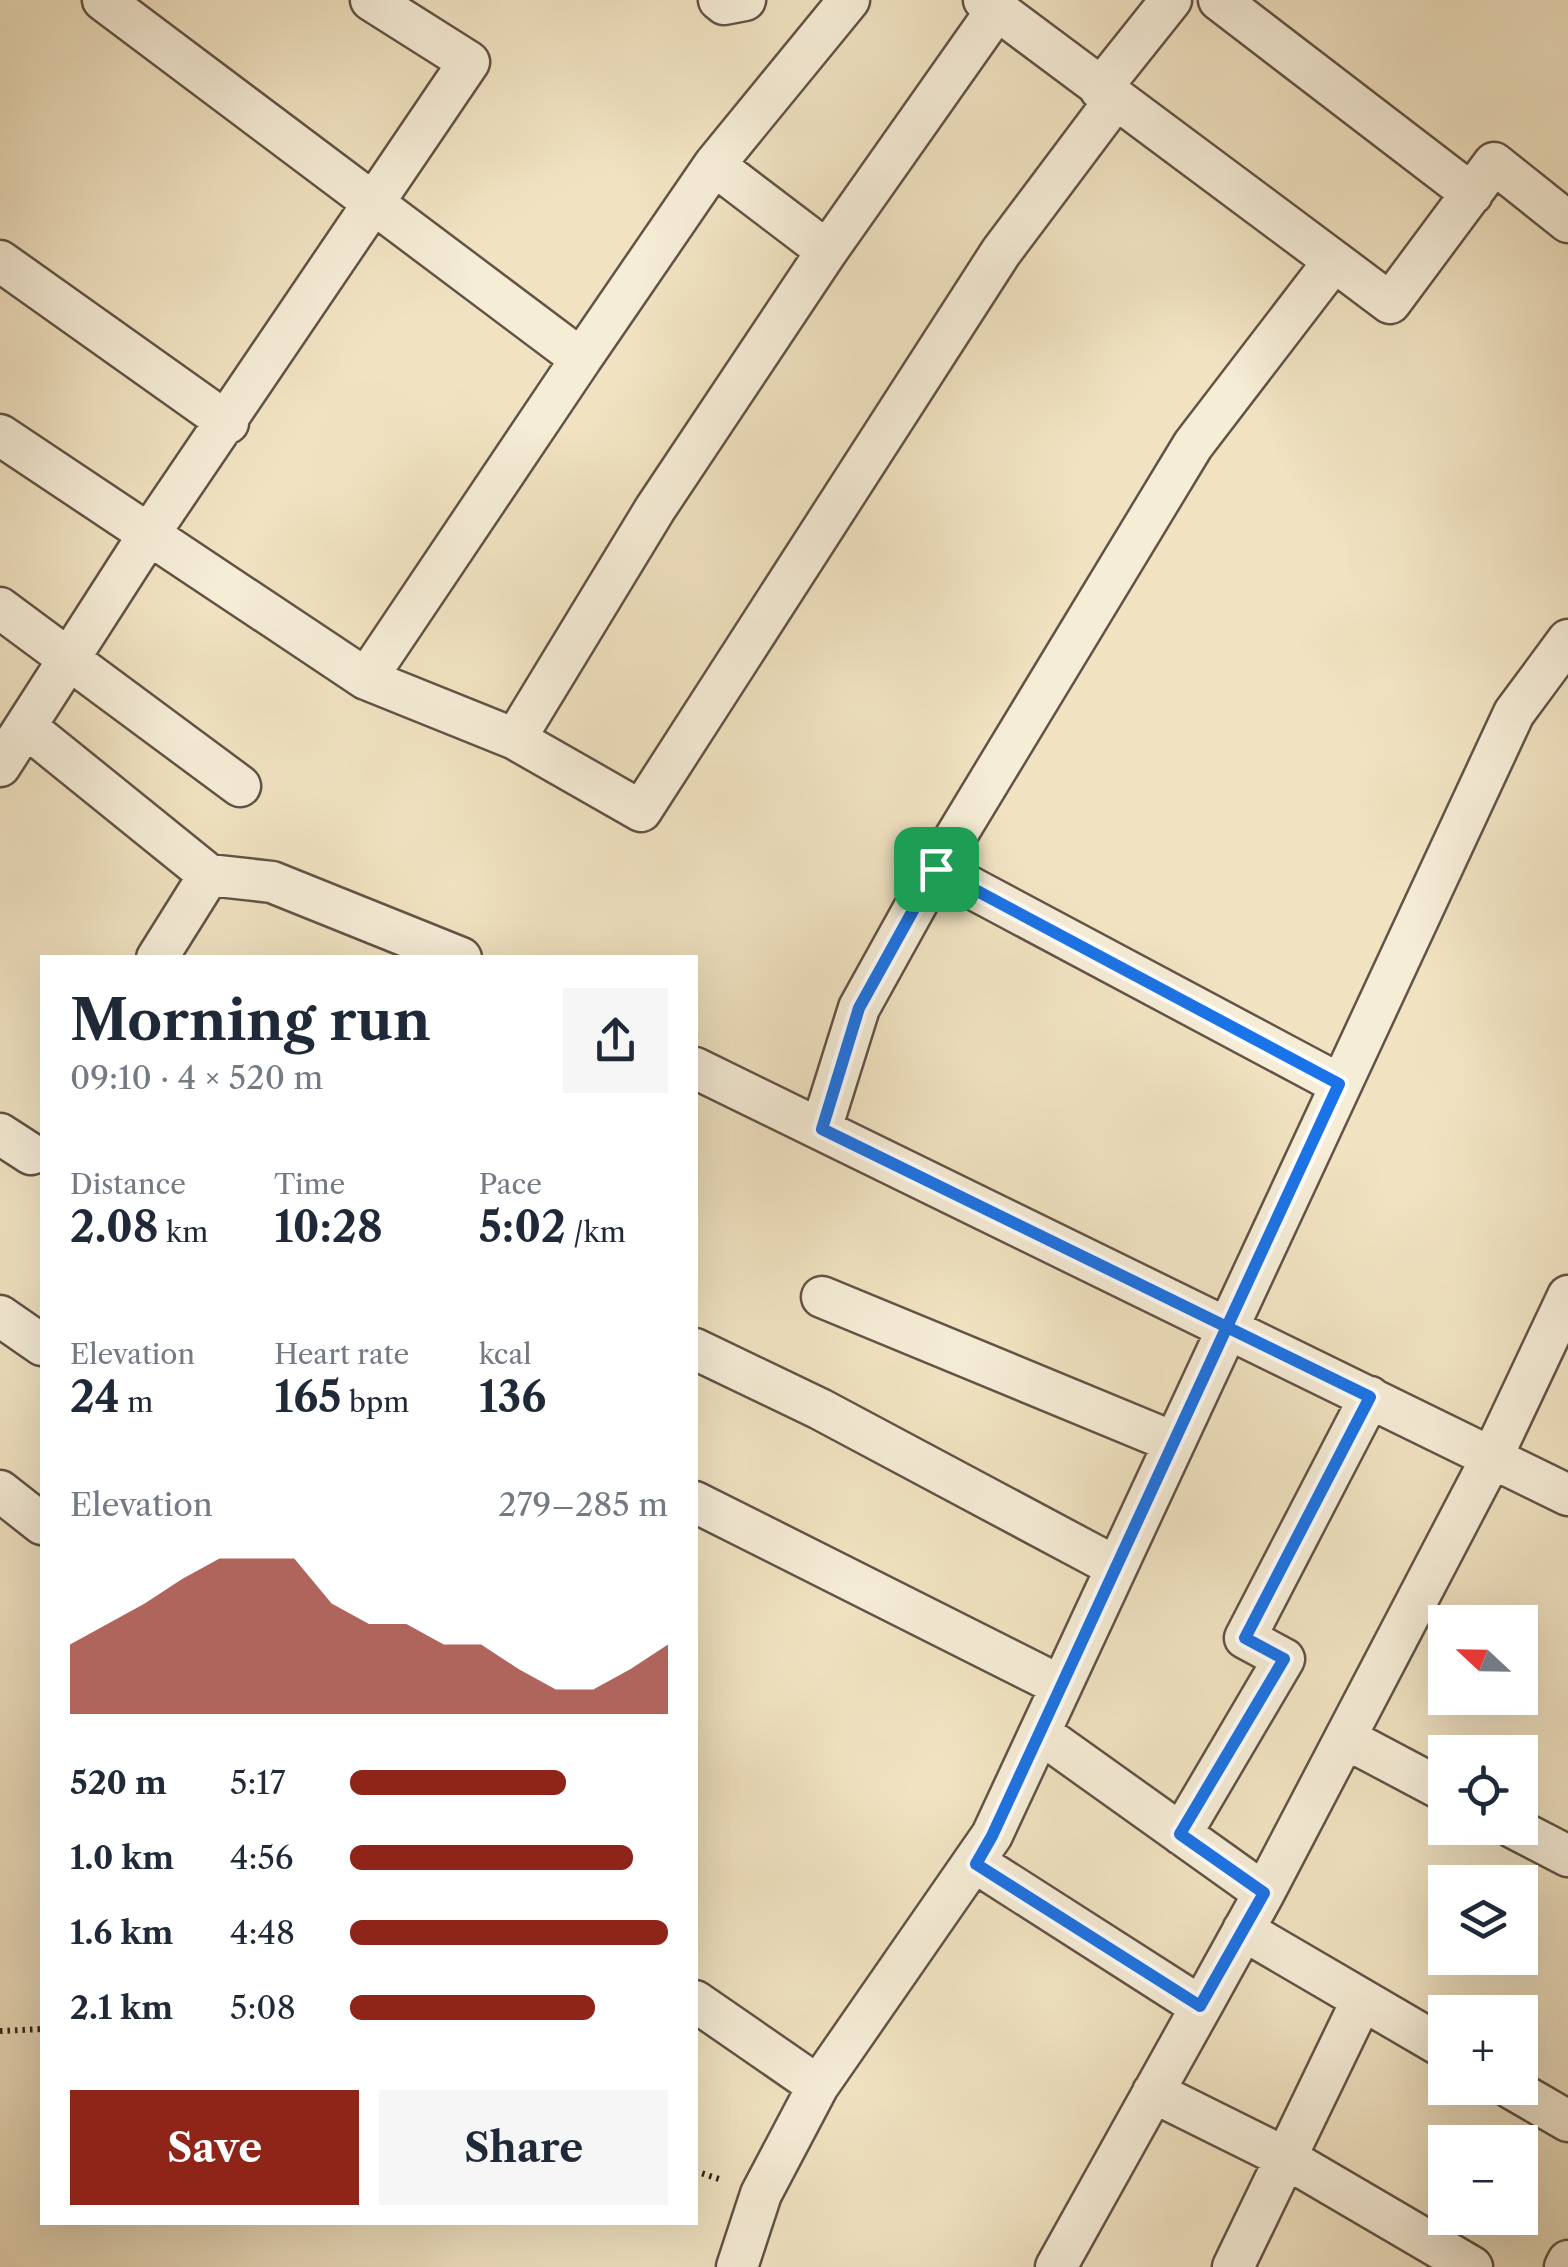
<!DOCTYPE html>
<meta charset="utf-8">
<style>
:root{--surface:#fff;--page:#f6f6f7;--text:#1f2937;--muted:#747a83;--accent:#8f2418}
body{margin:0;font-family:"Libre Caslon Text",serif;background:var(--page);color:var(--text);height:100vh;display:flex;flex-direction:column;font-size:38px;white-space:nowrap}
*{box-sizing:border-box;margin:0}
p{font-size:32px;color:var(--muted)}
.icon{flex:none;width:55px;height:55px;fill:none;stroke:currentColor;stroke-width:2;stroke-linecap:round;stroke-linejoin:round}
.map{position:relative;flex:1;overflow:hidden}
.drawer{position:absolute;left:40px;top:955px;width:658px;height:1270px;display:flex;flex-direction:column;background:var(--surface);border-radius:0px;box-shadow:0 10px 40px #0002}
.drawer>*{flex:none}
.needle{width:65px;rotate:292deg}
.fabs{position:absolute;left:1428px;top:1605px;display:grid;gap:20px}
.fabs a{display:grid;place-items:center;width:110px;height:110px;border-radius:0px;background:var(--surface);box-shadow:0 10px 40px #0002;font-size:50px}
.pin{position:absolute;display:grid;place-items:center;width:85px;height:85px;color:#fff;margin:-42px;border-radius:20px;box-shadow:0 5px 15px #0006}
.round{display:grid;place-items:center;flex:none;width:105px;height:105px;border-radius:0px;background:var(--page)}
.headline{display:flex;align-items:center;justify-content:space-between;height:170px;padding:0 30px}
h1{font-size:55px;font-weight:700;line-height:75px}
.stats{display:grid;grid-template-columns:repeat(3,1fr);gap:15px;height:170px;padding:10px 30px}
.stats div{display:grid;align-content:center}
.stats b{font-size:42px;font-weight:700}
.stats small{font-size:28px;font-weight:400}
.stats p{font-size:28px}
.chart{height:280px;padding:20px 30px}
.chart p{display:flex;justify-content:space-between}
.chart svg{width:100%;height:180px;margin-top:10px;fill:var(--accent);opacity:.7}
.cta{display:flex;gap:20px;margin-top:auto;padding:20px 30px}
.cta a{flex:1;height:115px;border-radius:0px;background:var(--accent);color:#fff;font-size:40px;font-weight:700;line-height:115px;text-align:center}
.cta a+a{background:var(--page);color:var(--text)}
ul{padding:0 30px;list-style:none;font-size:32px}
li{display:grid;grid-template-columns:160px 120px 1fr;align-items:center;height:75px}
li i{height:25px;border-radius:12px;background:var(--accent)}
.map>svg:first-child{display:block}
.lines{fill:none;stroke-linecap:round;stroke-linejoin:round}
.minor-casing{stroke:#625346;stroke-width:45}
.path{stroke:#32231c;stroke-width:6;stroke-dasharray:2.5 5;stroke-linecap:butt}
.minor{stroke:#f6edd7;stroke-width:40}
.route-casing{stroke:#fff;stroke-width:20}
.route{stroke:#1a73e8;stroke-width:12}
</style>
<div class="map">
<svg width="1568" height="2267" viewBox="0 0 1568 2267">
<rect width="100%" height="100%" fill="#f1e3c2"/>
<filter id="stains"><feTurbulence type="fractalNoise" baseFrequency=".002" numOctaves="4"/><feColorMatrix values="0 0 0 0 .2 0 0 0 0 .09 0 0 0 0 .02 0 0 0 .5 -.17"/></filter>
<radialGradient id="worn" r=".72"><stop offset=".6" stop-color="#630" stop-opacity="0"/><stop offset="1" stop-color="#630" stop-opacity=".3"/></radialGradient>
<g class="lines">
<defs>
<path id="minor" d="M103,0L581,359L366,679L515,739L641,811L1001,252L1115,100
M719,0L724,4L745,0
M984,0L1334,261
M1219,0L1472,194
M1100,89L1171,0
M827,251L996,11
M0,261L228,423
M581,359L714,165
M0,435L366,679
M0,608L240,786
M26,727L209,875L272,882L461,958
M515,739L655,509L827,251L714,165L849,0
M0,766L149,534L469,62L371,0
M936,869L1339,1084
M157,958L209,875
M695,1068L1568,1495
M821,1129L859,1008L936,869L1193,445L1334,261L1390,303L1494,163L1568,222
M0,1134L31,1154
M822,1297L1173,1442
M0,1316L42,1345
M695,1349L820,1409L1116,1567
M0,1491L42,1524
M695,1502L1061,1686
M1040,1733L1264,1893L1201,2007
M1345,1738L1445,1791
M1514,1828L1568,1856
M1181,1834L1284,1659L1245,1638L1370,1397
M976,1863L1201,2007L1056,2267
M1264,1893L1492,1457L1568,1296
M1243,1930L1445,2048
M695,2001L818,2086
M1511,2088L1568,2121
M1153,2092L1286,2158L1472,2267
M737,2267L761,2194L818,2086L992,1835L1514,713L1568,640
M1233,2267L1362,2000
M1565,2267L1568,2261"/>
</defs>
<!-- minor casing -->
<use href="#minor" class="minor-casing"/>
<!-- path -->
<path class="path" d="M0,2031L42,2029
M695,2171L722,2180"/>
<!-- minor -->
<use href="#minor" class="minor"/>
</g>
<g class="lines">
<defs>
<path id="route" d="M936,869L1339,1084L992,1836L976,1864L1200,2006L1264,1893L1180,1834L1284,1659L1245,1638L1370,1397L822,1129L859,1008L936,869"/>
</defs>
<!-- route casing -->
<use href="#route" class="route-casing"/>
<!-- route -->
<use href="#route" class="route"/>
</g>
<rect width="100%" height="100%" filter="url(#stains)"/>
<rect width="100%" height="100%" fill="url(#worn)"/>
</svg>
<div class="fabs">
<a><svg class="needle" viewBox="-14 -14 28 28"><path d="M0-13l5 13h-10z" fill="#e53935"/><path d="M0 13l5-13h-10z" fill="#747a83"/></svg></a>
<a><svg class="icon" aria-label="locate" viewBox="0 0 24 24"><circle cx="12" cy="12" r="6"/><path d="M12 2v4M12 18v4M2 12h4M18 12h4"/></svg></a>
<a><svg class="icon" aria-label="layers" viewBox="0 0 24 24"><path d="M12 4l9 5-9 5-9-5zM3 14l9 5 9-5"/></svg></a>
<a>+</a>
<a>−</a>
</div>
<div class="pin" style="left:936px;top:869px;background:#1e9e55"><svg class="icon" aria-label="arrive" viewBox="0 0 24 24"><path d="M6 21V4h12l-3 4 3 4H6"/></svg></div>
<section class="drawer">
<div class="headline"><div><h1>Morning run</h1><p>09:10 · 4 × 520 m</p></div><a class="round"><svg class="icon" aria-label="share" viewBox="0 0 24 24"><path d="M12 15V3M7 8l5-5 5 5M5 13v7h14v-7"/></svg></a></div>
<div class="stats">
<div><p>Distance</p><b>2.08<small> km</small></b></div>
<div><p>Time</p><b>10:28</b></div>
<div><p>Pace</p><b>5:02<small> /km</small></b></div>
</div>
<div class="stats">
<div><p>Elevation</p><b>24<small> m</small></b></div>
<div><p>Heart rate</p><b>165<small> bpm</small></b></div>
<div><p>kcal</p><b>136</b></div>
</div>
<div class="chart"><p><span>Elevation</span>279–285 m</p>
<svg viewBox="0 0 160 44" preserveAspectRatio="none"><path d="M0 44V27L10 22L20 17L30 11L40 6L50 6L60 6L70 17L80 22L90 22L100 27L110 27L120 33L130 38L140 38L150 33L160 27V44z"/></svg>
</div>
<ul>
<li><b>520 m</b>5:17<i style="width:68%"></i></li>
<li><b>1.0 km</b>4:56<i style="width:89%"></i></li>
<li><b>1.6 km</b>4:48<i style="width:100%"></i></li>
<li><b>2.1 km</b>5:08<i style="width:77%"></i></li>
</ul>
<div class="cta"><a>Save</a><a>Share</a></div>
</section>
</div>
